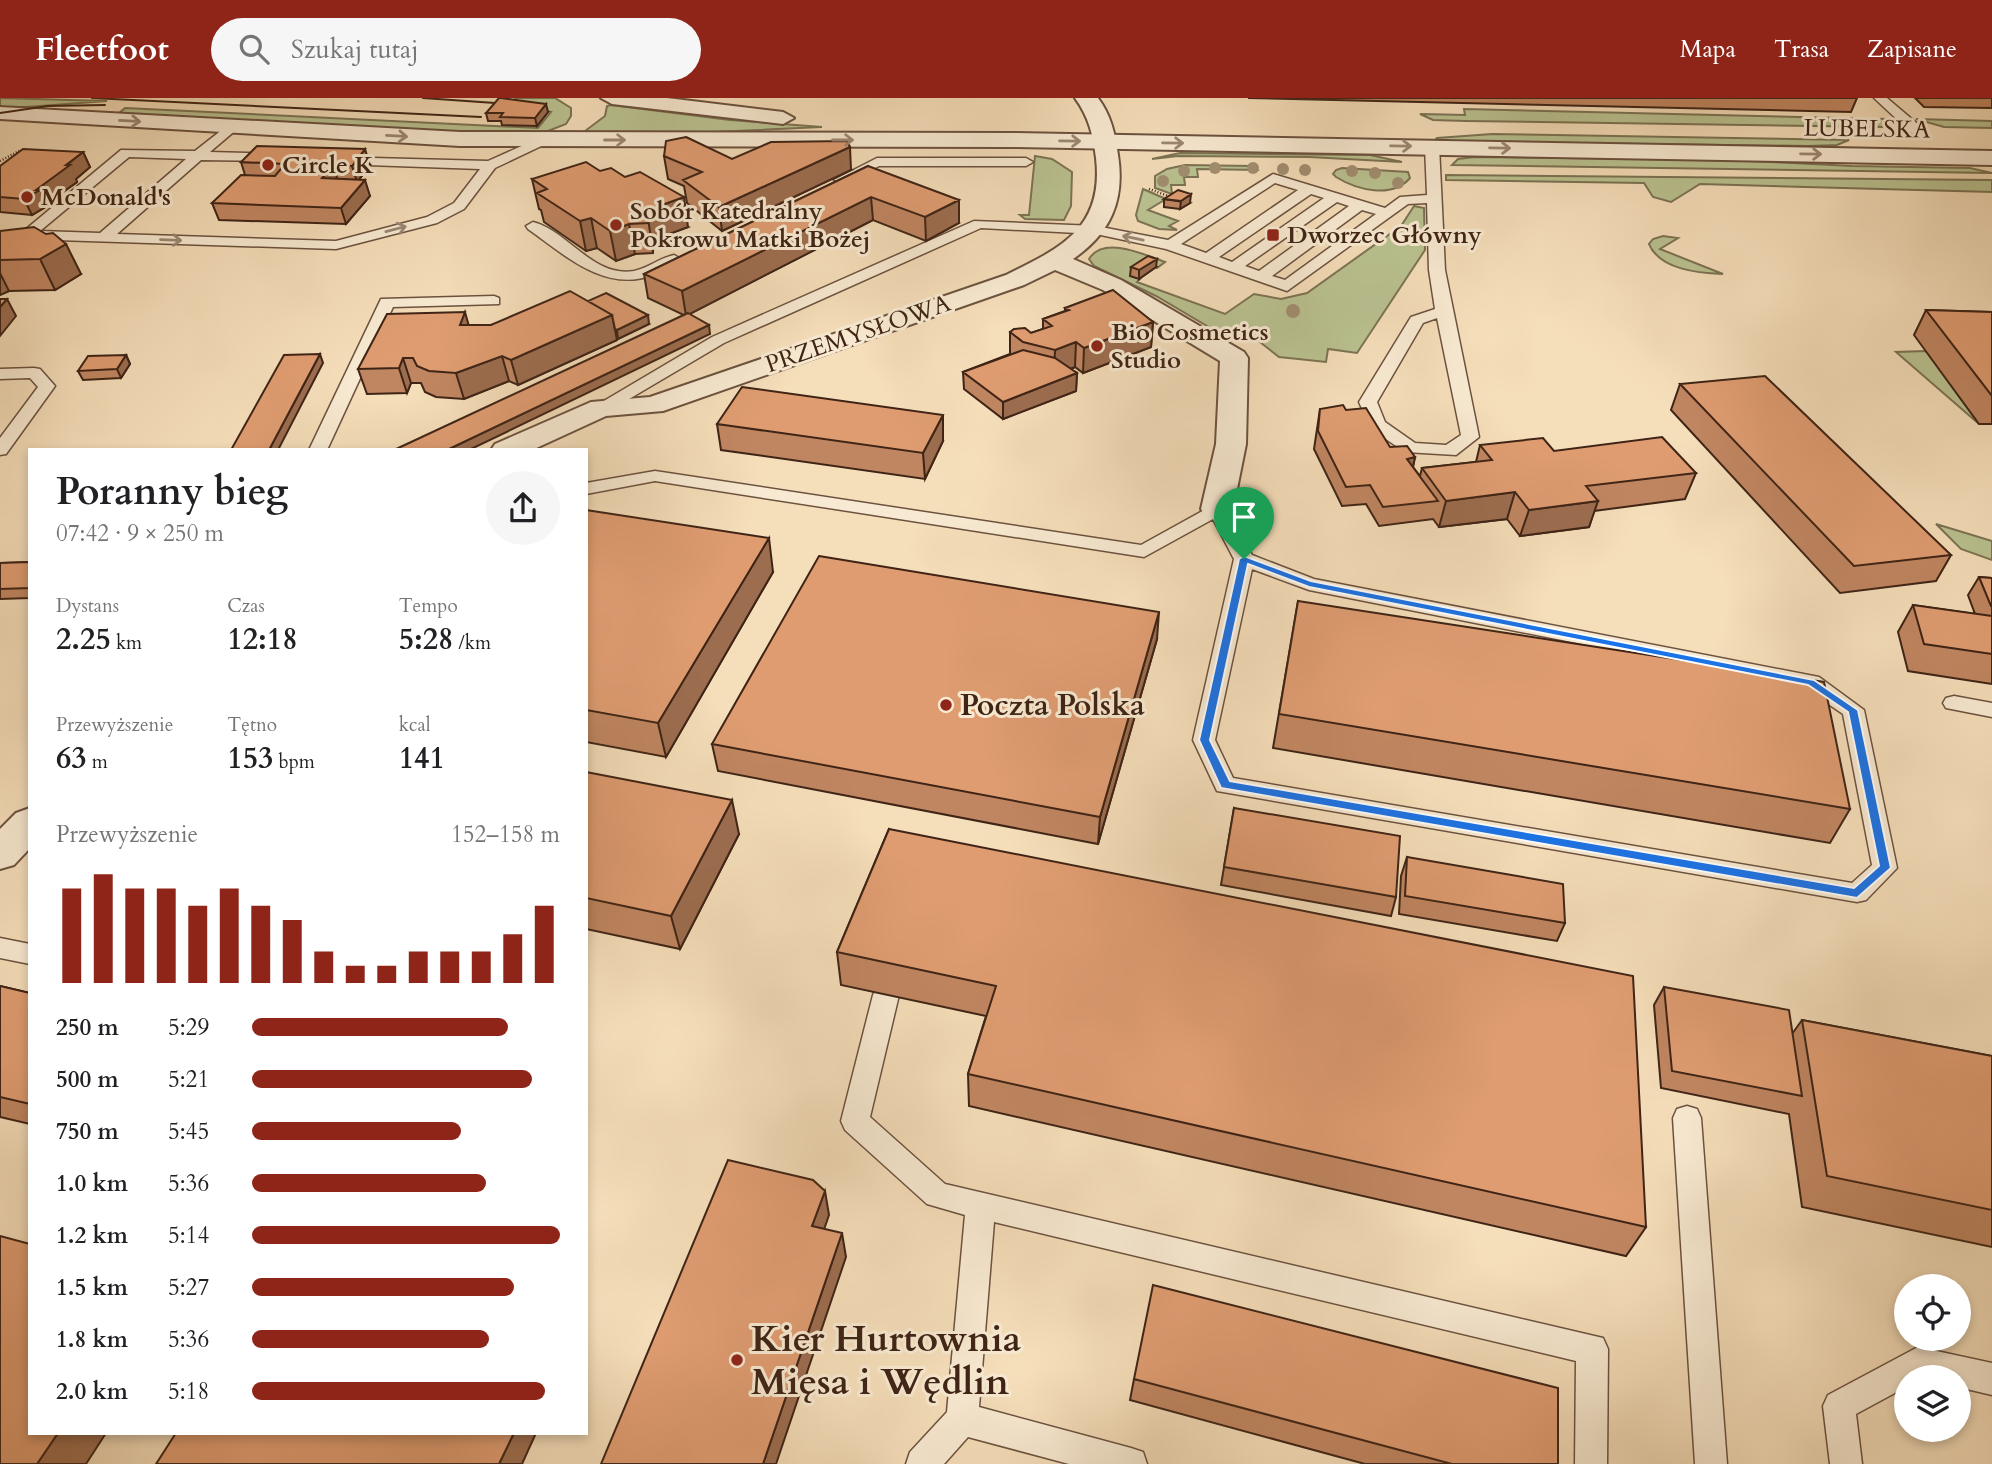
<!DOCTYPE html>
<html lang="pl">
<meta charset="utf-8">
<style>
:root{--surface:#fff;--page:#f6f6f6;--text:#202124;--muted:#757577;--accent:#8f2418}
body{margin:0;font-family:Cardo,serif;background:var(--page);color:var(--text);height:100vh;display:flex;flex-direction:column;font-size:26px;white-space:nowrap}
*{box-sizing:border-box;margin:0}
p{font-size:23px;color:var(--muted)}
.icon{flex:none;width:38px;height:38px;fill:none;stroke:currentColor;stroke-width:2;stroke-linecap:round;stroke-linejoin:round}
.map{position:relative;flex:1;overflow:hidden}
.drawer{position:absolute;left:28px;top:350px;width:560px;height:987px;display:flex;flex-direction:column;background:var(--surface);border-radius:0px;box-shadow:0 4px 10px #0003}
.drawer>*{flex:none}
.controls{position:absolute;left:1894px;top:1176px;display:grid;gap:14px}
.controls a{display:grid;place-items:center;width:77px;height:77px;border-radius:50%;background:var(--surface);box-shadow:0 4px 10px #0003;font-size:35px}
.pin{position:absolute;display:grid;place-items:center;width:60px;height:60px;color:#fff;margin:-72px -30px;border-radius:50% 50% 50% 0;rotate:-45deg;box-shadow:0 0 7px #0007}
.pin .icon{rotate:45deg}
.round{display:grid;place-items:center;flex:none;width:74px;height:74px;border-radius:37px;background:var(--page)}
.summary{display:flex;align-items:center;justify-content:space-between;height:119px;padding:0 28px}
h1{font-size:38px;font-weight:600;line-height:52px}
.metrics{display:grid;grid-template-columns:repeat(3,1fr);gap:10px;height:119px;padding:7px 28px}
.metrics div{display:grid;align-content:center}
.metrics b{font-size:30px;font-weight:600}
.metrics small{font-size:19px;font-weight:400}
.metrics p{font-size:19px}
.chart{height:196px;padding:14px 28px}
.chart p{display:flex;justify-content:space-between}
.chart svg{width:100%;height:126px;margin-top:7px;stroke:var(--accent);stroke-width:6}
ul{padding:0 28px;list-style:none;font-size:23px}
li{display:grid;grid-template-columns:112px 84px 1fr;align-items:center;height:52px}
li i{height:18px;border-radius:9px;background:var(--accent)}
header{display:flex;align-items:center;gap:42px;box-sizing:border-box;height:98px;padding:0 35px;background:var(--accent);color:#fff}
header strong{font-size:33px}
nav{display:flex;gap:38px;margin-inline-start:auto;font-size:24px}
.search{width:490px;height:63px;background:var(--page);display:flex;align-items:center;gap:18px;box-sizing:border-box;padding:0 24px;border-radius:38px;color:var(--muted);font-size:26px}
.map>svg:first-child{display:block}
.green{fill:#bac291;stroke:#7c7354;stroke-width:2}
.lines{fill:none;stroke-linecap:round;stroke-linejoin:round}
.service-casing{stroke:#6c523f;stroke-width:3}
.minor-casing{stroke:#6c523f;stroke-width:4}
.tertiary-casing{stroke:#6c523f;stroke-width:4}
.path{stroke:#3f2416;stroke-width:2.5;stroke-dasharray:1 2;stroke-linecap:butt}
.service{fill:#f8ead2;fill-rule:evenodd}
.minor{fill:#f8ead2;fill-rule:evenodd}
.tertiary{fill:#f8ead2;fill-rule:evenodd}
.tram{stroke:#3f2416;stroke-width:2}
.tree{fill:#a28e71}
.wall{fill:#c08661;stroke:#3f2416;stroke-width:2}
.shaded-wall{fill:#9c6d4f;stroke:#3f2416;stroke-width:2}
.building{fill:#df9c71;stroke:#3f2416;stroke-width:2}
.oneway{stroke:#9c8774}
.route{fill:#1a73e8;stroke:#fff;stroke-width:2;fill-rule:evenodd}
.poi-dot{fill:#8f2418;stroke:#f8ead2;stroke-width:2.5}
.labels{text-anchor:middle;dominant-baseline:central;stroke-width:6;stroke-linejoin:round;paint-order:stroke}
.far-street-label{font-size:24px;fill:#3f2416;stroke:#f8ead2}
.far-poi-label{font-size:24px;font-weight:bold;fill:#3f2416;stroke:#f8ead2;text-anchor:start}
.poi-label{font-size:30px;font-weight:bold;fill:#3f2416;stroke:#f8ead2;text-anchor:start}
.near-poi-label{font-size:37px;font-weight:bold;fill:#3f2416;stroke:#f8ead2;text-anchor:start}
</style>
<header>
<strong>Fleetfoot</strong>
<div class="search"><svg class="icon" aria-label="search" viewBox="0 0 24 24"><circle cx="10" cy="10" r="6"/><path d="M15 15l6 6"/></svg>Szukaj tutaj</div>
<nav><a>Mapa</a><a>Trasa</a><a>Zapisane</a></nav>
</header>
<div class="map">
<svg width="1992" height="1366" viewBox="0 0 1992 1366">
<rect width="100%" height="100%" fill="#f5deba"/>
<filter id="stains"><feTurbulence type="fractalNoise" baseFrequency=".00286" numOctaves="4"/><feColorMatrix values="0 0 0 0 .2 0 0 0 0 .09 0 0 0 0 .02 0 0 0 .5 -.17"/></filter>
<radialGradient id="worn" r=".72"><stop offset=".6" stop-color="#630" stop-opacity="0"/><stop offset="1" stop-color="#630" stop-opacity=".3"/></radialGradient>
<!-- green -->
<path class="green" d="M0,0L107,3L13,10H0Z
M516,0H555L571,10V18L566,26L543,35L474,36L118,16L125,10L538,30L551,14L509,7Z
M611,7L730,22L822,29L626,38L581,36L605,18L607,8Z
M1464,11L1888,21L1891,25L1884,29L1465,23L1433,22L1420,16L1465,17Z
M1916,21L1992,23V30L1944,29Z
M1492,36L1849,42L1837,47L1808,48L1434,43L1437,40Z
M1180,55L1370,57L1402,64L1309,59L1178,58L1152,61Z
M1035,58L1052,61L1072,74L1071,108L1064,122L1025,121L1020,117H1029Z
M1474,59L1730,62L1852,68L1970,70L1992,75L1452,67L1458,61Z
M1185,67L1252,68L1257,72L1197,71L1198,79H1184L1185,87H1171L1172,96L1155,90V78L1167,71Z
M1342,70L1408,74L1410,80C1392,101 1357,92 1336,79L1333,76L1336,72Z
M1446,77L1992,82V94L1700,86L1671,104L1653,99L1644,85L1446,82Z
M1143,91L1166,101L1148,112L1178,123L1169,128L1177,132L1159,131L1138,123L1136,117Z
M1414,108L1424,110L1425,152L1357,255L1328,251L1326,264L1279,259L1251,237L1229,241L1156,198L1094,168L1089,161C1104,137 1145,157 1165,164L1157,170L1148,166L1131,178L1140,181L1137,184L1225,216L1254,196L1281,201L1307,195L1401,128Z
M1663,138L1678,140L1660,151L1723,176C1699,175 1660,172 1649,146L1653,141Z
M1926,253L1979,326L1896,254Z
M1936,426L1992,443V462L1961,451Z"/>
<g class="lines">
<defs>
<path id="service" d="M1874,0H1887L1927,34V40H1917Z
M232,24L238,28L237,31L210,54L277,56L282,57V63L201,62L117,136L336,143L427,119L454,105L480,71L339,66L332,62L334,59L488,63L542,39L554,42L495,70L464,111L437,125L336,151L26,141L19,137L121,52L195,53ZM129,59L186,61L100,135L40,133Z
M1432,44L1439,48L1445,172L1479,339L1456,357L1405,354L1371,331L1359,304L1411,219L1435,211L1429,172L1427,105L1408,106L1287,193L1166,151L1096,136L981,130L724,245L607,314L601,315L592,310L712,239L974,123L1096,128L1168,142L1273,76L1385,110L1400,99L1427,97L1425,48ZM1275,85L1298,92L1206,155L1181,146ZM1311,96L1324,100L1232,164L1219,159ZM1337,104L1349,108L1259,173L1245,168ZM1362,112L1376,116L1285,182L1272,178ZM1437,220L1461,337L1446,347L1415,345L1385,324L1377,304L1423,225Z
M877,60H1026L1033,64L1026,68H879L846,85L834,82Z
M533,124C568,133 593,180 634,173C648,170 660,160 674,157L681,161C674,168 662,173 653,177C604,195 565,157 528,131L526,128Z
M494,198L499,200V206L393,209L327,352H309L381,201Z
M34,270L40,271L55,288L6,356L0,357V340L38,289L30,280L0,281V271Z
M655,373L1141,447L1217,405L1226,411L1252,457L1314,481L1819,579L1864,612L1897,770L1866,802L1857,804L1217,693L1193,642L1234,461L1213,421L1144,459L655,383L586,396V385ZM1252,471L1309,492L1805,590L1843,616L1872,767L1852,785L1233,680L1215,642Z
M1954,598L1992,605V619L1946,610L1943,605L1946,600Z
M0,840L30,846V866L0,860Z
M886,886L895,889L899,897L870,1019L945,1086L1603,1240L1608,1251L1607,1366H1575L1576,1263L994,1124L979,1309L1131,1350L1143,1354L1147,1366H1069L968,1339L944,1366H906L910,1354L947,1314L965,1117L927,1106L845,1032L841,1023L873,897L877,889Z
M1687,1008L1697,1011L1701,1020L1727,1366H1695L1673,1020L1677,1011Z
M1918,1249L1992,1265V1297L1958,1289V1279H1906V1289L1856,1316L1862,1366H1830L1823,1308L1828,1297Z"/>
<path id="minor" d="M1075,0H1098C1111,17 1115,36 1118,57C1125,102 1111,135 1073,161L1121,182L1244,254L1248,260L1246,346L1233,411L1228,418L1217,420L1206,418L1201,411L1216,346L1220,263L1103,192L1055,172L1024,187L663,313L606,318L532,352H491L495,346L591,304L650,299L1006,177C1061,150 1104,130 1096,60C1093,37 1089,19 1075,0Z
M30,710V750L14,767L0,771V731L16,715Z"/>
<path id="tertiary" d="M601,0H667L783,14L794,20L783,26L612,6Z
M0,9L460,34L1012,35L1992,53V67L1012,49L460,48L0,21Z"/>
</defs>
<!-- service casing -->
<use href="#service" class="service-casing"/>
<!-- minor casing -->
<use href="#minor" class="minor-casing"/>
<!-- tertiary casing -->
<use href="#tertiary" class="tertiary-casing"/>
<!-- path -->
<path class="path" d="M0,63L21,52
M1149,91L1171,99"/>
<!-- service -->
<use href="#service" class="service"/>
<!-- minor -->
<use href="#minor" class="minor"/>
<!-- tertiary -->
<use href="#tertiary" class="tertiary"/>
<!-- tram -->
<path class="tram" d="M92,0L481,19
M423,0L495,5
M0,15L48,8L105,7"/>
</g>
<!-- trees -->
<g class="tree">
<circle cx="1215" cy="70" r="6"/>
<circle cx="1253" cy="70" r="6"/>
<circle cx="1283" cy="71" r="6"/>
<circle cx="1305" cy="72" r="6"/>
<circle cx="1184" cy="73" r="6"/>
<circle cx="1352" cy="73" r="6"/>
<circle cx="1375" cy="75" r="6"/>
<circle cx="1163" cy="83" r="6"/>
<circle cx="1398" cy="85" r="6"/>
<circle cx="1293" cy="213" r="7"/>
</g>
<!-- wall -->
<path class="wall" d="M1248,0H1857L1851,14Z
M1915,0H1992V10L1924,9Z
M548,14L537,28L502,27L501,23H488L486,15Z
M83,54L90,69L76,81L77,84L46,106L47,108L32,117L0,114V68Z
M664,58L732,61L851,72L722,133L687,105L684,88L668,81Z
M241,64L370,67L359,82L370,98L346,126L219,122L212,105L245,77Z
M868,68L959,125L926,143L873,122L689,216L710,236L684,217L648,200L644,176Z
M532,81L688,129L669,136L671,143L653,150V155L635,156L616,163L597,150L586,153L544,124L541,112L539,111Z
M1164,101L1190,105L1180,111L1164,109Z
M0,133L81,176L55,192L9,193L0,197Z
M1131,169H1156L1139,181L1130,178Z
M588,203L649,226L618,241L617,240V242L518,287L509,283L464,301L436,299L425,294L421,285H411L407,295L367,296L358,271L469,227H491Z
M1065,210L1153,224L1151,249L1083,275L1075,269L1071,271L1077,275L1076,293L1003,321L964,291L963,274L1010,256V234L1031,235L1043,231V221L1065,213Z
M1926,212L1992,214V326H1979L1914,237Z
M126,257L130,266L121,280L83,282L78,273Z
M1680,286L1951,457L1936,483L1840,495L1671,312Z
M1320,311L1346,312L1390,349L1415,359L1413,369L1420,378L1422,370L1476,364L1480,347L1554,353L1696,375L1685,401L1594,413L1589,429L1520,438L1507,421L1439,429L1433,421L1379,428L1366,406L1342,408L1314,351Z
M717,326L943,343L925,381L721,352Z
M586,412L773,474L666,659L586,644Z
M30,464V500L0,501V465Z
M1979,479L1992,480V586L1908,573L1898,534L1913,507L1975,516L1968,497Z
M1298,503L1850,711L1830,745L1273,650Z
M1157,541L1098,746L718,673L712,646Z
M586,674L739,736L680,851L586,831Z
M1234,710L1396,799L1391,818L1221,787Z
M889,731L1646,1129L1626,1158L969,1008L968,976L986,918L841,887L837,854Z
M1407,759L1565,825L1557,843L1399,816L1401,778Z
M0,888L30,895V1026L0,1019Z
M1664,889L1792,936L1802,922L1992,958V1149L1802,1109L1789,1016L1661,990L1654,907Z
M1134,1281L1558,1366H1365L1130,1302Z"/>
<!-- shaded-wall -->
<path class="shaded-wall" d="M546,6L548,14L537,28L535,20Z
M850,49L851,72L722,133L719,109Z
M365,51L370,67L357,84L352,68Z
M83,54L90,69L76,81L77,84L46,106L47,108L32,117L24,101Z
M333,67L338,83L322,80Z
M365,82L370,98L346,126L341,110Z
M1191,96L1190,105L1180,111L1181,103Z
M684,99L688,129L669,136L671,143L653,150V155L648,120L659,108Z
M871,99L873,122L686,218L682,193Z
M959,102V125L926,143L925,119Z
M591,120L597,150L586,153L580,123Z
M629,126L635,156L616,163L610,133Z
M66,146L81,176L55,192L40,161Z
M1157,161L1156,169L1139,181V172Z
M0,175L9,193L0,197Z
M7,201L16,218L0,238V209Z
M465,214L472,239L460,227Z
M612,217L617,242L518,287L511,262Z
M648,217L649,226L618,241L617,232Z
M1153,224L1151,249L1083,275L1084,250Z
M709,227L710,236L469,352H447Z
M1076,244L1075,269L1054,277L1055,252Z
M320,256L323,265L278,352H269Z
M126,257L130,266L121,280L117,271Z
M502,258L509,283L464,301L456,275Z
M403,260L411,285L407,295L399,270Z
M1077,275L1076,293L1003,321V304Z
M943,317V343L925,381L923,355Z
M1415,359L1411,378L1407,361Z
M1515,394L1507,421L1439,429L1446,403Z
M1598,403L1589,429L1520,438L1529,412Z
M769,440L773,474L666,659L658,625Z
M1159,514L1157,541L1098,746L1100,719Z
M732,702L739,736L680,851L671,818Z
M825,1093L829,1117L817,1152L812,1128Z
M842,1135L846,1159L776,1366H763Z
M58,1335H106L86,1366H37Z
M514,1335H536L522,1366H499Z"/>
<!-- building -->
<path class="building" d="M499,0H501L546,6L535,20L500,19L503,15H486Z
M686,39L732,61L771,44L847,43L850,49L719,109L683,82L702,74L664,58L666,43Z
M257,48L365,51L352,68L333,67L322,80L365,82L341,110L212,105L241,77L275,78L285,66L241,64Z
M23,51L83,54L66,67H70L36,92H40L24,101L0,99V68Z
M586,64L600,73L611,70L625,79L640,74L684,99L659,108L666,113L648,120V125L629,126L610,133L591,120L580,123L537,95L547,91L532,81Z
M868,68L959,102L925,119L871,99L682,193L644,176Z
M1178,92L1191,96L1181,103L1164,101Z
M34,129L46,136L53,135L66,146L40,161L0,162V133Z
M1148,158L1157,161L1139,172L1131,169Z
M1113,192L1153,224L1084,250L1076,244L1055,252L1023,244L1010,234L1014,231L1025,230L1031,235L1052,228L1043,221L1069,212L1065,210Z
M570,193L612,217L511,262L502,258L456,275L429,273L417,268L413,260H403L399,270L358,271L387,216L465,214L460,227H491Z
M606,195L648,217L617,232L615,231L612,217L588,203Z
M0,201H7L0,209Z
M1926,212L1992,214V298Z
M688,215L709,227L447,352H394Z
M1023,252L1055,260L1077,275L1003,304L963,274Z
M320,256L269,352H231L284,257Z
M126,257L117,271L78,273L88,258Z
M1765,278L1951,457L1854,468L1680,286Z
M742,289L943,317L923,355L717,326Z
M1343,307L1346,312L1366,310L1390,349L1407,348L1415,359L1407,361L1438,403L1383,409L1370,387L1346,389L1318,333L1320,311Z
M1662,339L1696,375L1586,388L1598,403L1529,412L1515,394L1446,403L1422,370L1492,362L1480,347L1543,340L1554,353Z
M586,412L769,440L658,625L586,612Z
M819,458L1159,514L1100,719L712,646Z
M30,464V490L0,491V465Z
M1979,479L1992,480V508H1991Z
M1298,503L1824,584L1850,711L1279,616Z
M1913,507L1992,518V556L1924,546Z
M586,674L732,702L671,818L586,800Z
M1234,710L1400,738L1396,799L1224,769Z
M889,731L1633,878L1646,1129L968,976L996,888L837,854Z
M1407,759L1563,786L1565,825L1405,798Z
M0,888L30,895V1006L0,999Z
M1664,889L1789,912L1802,998L1672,973Z
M1802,922L1992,958V1112L1827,1078Z
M728,1062L813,1082L825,1093L812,1128L842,1135L763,1366H601Z
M0,1138L30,1146V1335H58L37,1366H0Z
M1153,1187L1558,1290V1366H1452L1134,1281Z
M176,1335H514L499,1366H156Z"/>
<!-- one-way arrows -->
<defs><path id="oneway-shaft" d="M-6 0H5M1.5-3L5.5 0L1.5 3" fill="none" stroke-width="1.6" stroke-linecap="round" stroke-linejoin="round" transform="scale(1.75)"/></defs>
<g class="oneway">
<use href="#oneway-shaft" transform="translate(130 23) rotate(3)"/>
<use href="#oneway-shaft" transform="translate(397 38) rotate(3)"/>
<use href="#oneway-shaft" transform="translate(615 42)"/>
<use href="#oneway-shaft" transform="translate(843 42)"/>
<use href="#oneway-shaft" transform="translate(1070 43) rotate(1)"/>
<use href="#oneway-shaft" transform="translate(1173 45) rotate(1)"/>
<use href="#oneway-shaft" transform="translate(1401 48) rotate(1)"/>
<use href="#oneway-shaft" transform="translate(1500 50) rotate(1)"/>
<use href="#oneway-shaft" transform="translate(1811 56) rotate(1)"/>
<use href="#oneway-shaft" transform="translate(396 131) rotate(-15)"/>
<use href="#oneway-shaft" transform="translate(1133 140) rotate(-168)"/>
<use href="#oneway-shaft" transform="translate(171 142) rotate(2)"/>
</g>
<!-- route -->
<path class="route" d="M1244,458L1311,483L1814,582L1858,612L1891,770L1857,800L1221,690L1199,642L1239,461ZM1248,466L1309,489L1808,587L1848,614L1879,768L1854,790L1230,683L1210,642Z"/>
<!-- markers -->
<g class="poi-dot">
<circle cx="268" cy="67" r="7"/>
<circle cx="27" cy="99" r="7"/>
<circle cx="616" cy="127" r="7"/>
<rect x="1266" y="130" width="14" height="14" rx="3.5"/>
<circle cx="1097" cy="248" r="7"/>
<circle cx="946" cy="607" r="7"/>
<circle cx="737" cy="1262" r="7"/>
</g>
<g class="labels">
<!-- far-street labels -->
<g class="far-street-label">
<text transform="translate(1867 31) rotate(1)">LUBELSKA</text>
<text transform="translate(858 236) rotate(-19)">PRZEMYSŁOWA</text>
</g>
<!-- far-poi labels -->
<g class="far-poi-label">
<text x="282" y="67">Circle K</text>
<text x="41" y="99">McDonald's</text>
<text x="630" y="113">Sobór Katedralny<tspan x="630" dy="28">Pokrowu Matki Bożej</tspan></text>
<text x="1287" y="137">Dworzec Główny</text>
<text x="1111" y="234">Bio Cosmetics<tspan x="1111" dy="28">Studio</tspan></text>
</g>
<!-- poi labels -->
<g class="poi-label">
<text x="960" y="607">Poczta Polska</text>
</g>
<!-- near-poi labels -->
<g class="near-poi-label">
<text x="751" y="1241">Kier Hurtownia<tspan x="751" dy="43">Mięsa i Wędlin</tspan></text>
</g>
</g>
<rect width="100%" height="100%" filter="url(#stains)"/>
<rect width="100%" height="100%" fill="url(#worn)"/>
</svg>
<div class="controls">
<a><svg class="icon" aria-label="locate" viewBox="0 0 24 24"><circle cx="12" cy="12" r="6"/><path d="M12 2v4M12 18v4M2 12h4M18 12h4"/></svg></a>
<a><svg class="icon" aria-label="layers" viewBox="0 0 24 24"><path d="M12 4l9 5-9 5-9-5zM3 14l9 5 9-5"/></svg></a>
</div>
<div class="pin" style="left:1244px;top:461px;background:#1e9e55"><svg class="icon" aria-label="arrive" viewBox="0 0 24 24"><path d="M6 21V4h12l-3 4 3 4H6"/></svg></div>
<section class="drawer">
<div class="summary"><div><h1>Poranny bieg</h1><p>07:42 · 9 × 250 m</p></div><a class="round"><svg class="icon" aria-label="share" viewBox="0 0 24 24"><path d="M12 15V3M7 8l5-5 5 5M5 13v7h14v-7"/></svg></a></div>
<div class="metrics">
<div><p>Dystans</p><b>2.25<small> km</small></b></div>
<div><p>Czas</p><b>12:18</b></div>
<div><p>Tempo</p><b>5:28<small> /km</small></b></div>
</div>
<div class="metrics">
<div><p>Przewyższenie</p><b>63<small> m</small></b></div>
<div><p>Tętno</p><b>153<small> bpm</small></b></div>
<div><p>kcal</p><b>141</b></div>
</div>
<div class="chart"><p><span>Przewyższenie</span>152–158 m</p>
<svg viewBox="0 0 160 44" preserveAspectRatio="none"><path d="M5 44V11M15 44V6M25 44V11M35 44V11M45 44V17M55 44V11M65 44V17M75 44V22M85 44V33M95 44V38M105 44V38M115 44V33M125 44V33M135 44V33M145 44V27M155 44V17"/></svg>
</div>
<ul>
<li><b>250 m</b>5:29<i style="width:83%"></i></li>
<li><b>500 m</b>5:21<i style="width:91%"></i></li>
<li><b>750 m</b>5:45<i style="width:68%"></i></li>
<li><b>1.0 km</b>5:36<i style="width:76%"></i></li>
<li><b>1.2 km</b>5:14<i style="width:100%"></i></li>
<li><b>1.5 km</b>5:27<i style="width:85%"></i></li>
<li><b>1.8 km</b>5:36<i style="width:77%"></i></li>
<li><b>2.0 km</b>5:18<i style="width:95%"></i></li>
</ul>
</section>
</div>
